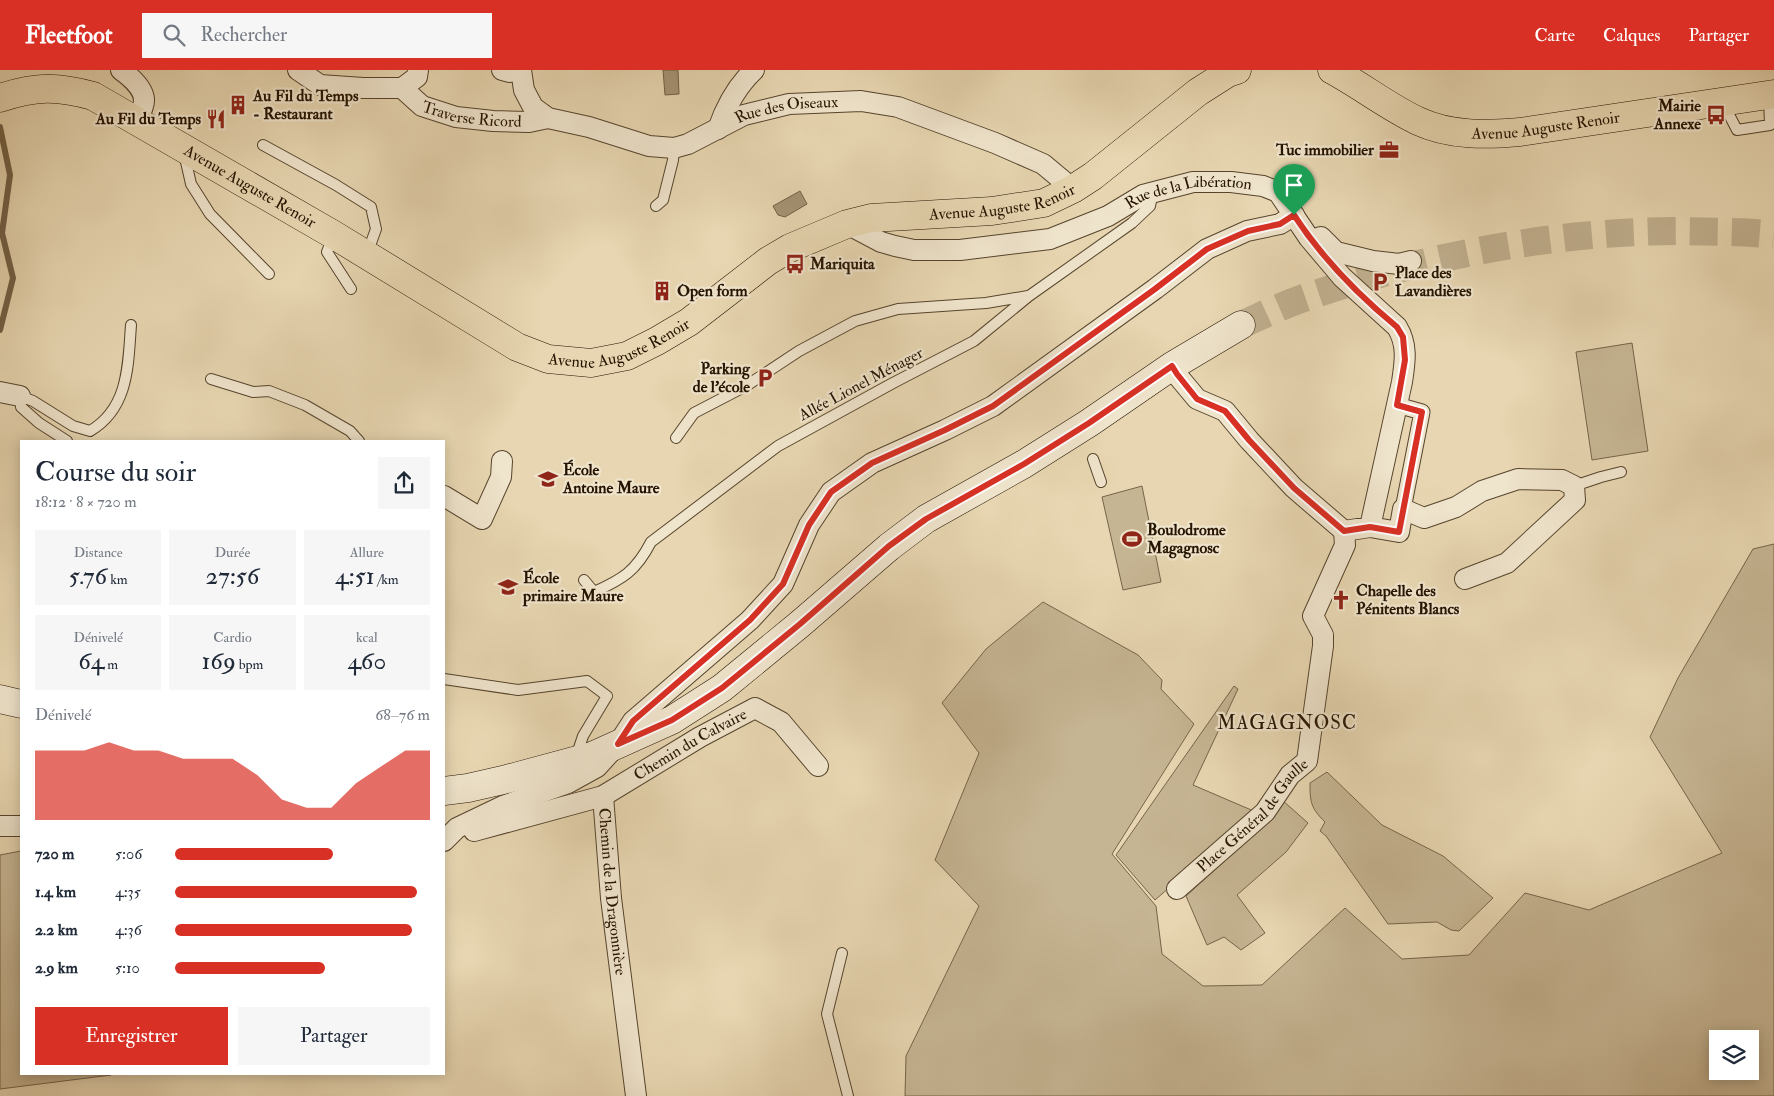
<!DOCTYPE html>
<html lang="fr">
<meta charset="utf-8">
<style>
:root{--surface:#fff;--page:#f6f6f7;--text:#1f2937;--muted:#747a83;--accent:#d93025}
body{margin:0;font-family:"IM FELL Double Pica",serif;background:var(--page);color:var(--text);height:100vh;display:flex;flex-direction:column;font-size:19px;white-space:nowrap}
*{box-sizing:border-box;margin:0}
p{font-size:16px;color:var(--muted)}
.icon{flex:none;width:28px;height:28px;fill:none;stroke:currentColor;stroke-width:2;stroke-linecap:round;stroke-linejoin:round}
.map{position:relative;flex:1;overflow:hidden}
.drawer{position:absolute;left:20px;top:370px;width:425px;height:635px;display:flex;flex-direction:column;background:var(--surface);border-radius:0px;box-shadow:0 2px 12px #0003}
.drawer>*{flex:none}
.tools{position:absolute;left:1709px;top:960px;display:grid;gap:10px}
.tools a{display:grid;place-items:center;width:50px;height:50px;border-radius:0px;background:var(--surface);box-shadow:0 2px 12px #0003;font-size:25px}
.pin{position:absolute;display:grid;place-items:center;width:42px;height:42px;color:#fff;margin:-51px -21px;border-radius:50% 50% 50% 0;rotate:-45deg;box-shadow:0 0 5px #0007}
.pin .icon{rotate:45deg}
.round{display:grid;place-items:center;flex:none;width:52px;height:52px;border-radius:0px;background:var(--page)}
.summary{display:flex;align-items:center;justify-content:space-between;height:85px;padding:0 15px}
h1{font-size:28px;font-weight:600;line-height:38px}
.metrics{display:grid;grid-template-columns:repeat(3,1fr);gap:8px;height:85px;padding:5px 15px}
.metrics div{display:grid;align-content:center;border-radius:0px;background:var(--page);text-align:center}
.metrics b{font-size:25px;font-weight:600}
.metrics small{font-size:14px;font-weight:400}
.metrics p{font-size:14px}
.chart{height:140px;padding:10px 15px}
.chart p{display:flex;justify-content:space-between}
.chart svg{width:100%;height:90px;margin-top:5px;fill:var(--accent);opacity:.7}
.cta{display:flex;gap:10px;margin-top:auto;padding:10px 15px}
.cta a{flex:1;height:58px;border-radius:0px;background:var(--accent);color:#fff;font-size:20px;font-weight:600;line-height:58px;text-align:center}
.cta a+a{background:var(--page);color:var(--text)}
ul{padding:0 15px;list-style:none;font-size:16px}
li{display:grid;grid-template-columns:80px 60px 1fr;align-items:center;height:38px}
li i{height:12px;border-radius:6px;background:var(--accent)}
header{display:flex;align-items:center;gap:30px;box-sizing:border-box;height:70px;padding:0 25px;background:var(--accent);color:#fff}
header strong{font-size:24px}
nav{display:flex;gap:28px;margin-inline-start:auto;font-size:18px}
.search{width:350px;height:45px;background:var(--page);display:flex;align-items:center;gap:12px;box-sizing:border-box;padding:0 18px;border-radius:0px;color:var(--muted);font-size:19px}
.map>svg:first-child{display:block}
.green{fill:#c6b593;stroke:#76644a;fill-rule:evenodd}
.water{fill:#a59475;stroke:#726046}
.lines{fill:none;stroke-linecap:round;stroke-linejoin:round}
.stream{stroke:#726046;stroke-width:6}
.secondary-tunnel{stroke:#c0af8e;stroke-width:28;stroke-dasharray:28 14;stroke-linecap:butt}
.service-casing{stroke:#56442c;stroke-width:12}
.pedestrian-casing{stroke:#56442c;stroke-width:17}
.minor-casing{stroke:#56442c;stroke-width:22}
.secondary-casing{stroke:#251300;stroke-width:29}
.primary-casing{stroke:#251300;stroke-width:29}
.service{stroke:#efe4cc;stroke-width:10}
.pedestrian{stroke:#efe4cc;stroke-width:15}
.minor{stroke:#efe4cc;stroke-width:20}
.secondary{stroke:#efe4cc;stroke-width:28}
.primary{stroke:#e7d6b1;stroke-width:28}
.route-casing{stroke:#fff;stroke-width:10}
.route{stroke:#d93025;stroke-width:6}
.labels{text-anchor:middle;dominant-baseline:central;stroke-width:4.5;stroke-linejoin:round;paint-order:stroke}
.poi-label{font-size:16px;font-weight:bold;fill:#251300;stroke:#efe4cc;text-anchor:start}
.street-label{font-size:16px;fill:#251300;stroke:#efe4cc}
.quarter-label{font-size:19px;letter-spacing:1px;fill:#251300;stroke:#efe4cc}
</style>
<header>
<strong>Fleetfoot</strong>
<div class="search"><svg class="icon" aria-label="search" viewBox="0 0 24 24"><circle cx="10" cy="10" r="6"/><path d="M15 15l6 6"/></svg>Rechercher</div>
<nav><a>Carte</a><a>Calques</a><a>Partager</a></nav>
</header>
<div class="map">
<svg width="1774" height="1026" viewBox="0 0 1774 1026">
<rect width="100%" height="100%" fill="#e7d6b1"/>
<filter id="stains"><feTurbulence type="fractalNoise" baseFrequency=".004" numOctaves="4"/><feColorMatrix values="0 0 0 0 .2 0 0 0 0 .09 0 0 0 0 .02 0 0 0 .5 -.17"/></filter>
<radialGradient id="worn" r=".72"><stop offset=".6" stop-color="#630" stop-opacity="0"/><stop offset="1" stop-color="#630" stop-opacity=".3"/></radialGradient>
<!-- green -->
<path class="green" d="M1632,273L1648,381L1592,390L1576,282Z
M1142,416L1161,512L1123,520L1102,427Z
M1774,474V1026H905L906,986L979,836L935,790L979,683L942,633L986,579L1043,532L1138,585L1162,610L1161,619L1194,654L1112,784L1156,836L1162,884L1203,916L1262,915L1345,838L1402,889L1469,885L1525,823L1589,840L1722,783L1650,667L1678,608L1753,479ZM1718,969H1750V1001H1718Z
M1234,616L1238,619L1193,715L1256,742L1155,830L1116,785Z
M1327,702L1382,755L1443,786L1493,828L1459,861L1451,860L1437,852L1388,854L1326,766L1320,761L1325,752C1311,738 1310,733 1310,713Z
M1282,730L1308,753L1286,782L1237,825L1265,863L1241,880L1224,867L1207,875L1186,826L1260,759Z
M21,781V1004L111,1005L0,1019V785Z"/>
<!-- water -->
<path class="water" d="M663,0H678L679,24L665,25Z
M800,121L807,134L785,147L778,145L773,136Z"/>
<g class="lines">
<!-- stream -->
<path class="stream" d="M0,57L10,105L2,163L13,208L0,260"/>
<!-- secondary-tunnel -->
<path class="secondary-tunnel" d="M1241,255C1261,246 1281,236 1301,229C1424,186 1553,161 1683,161C1713,162 1744,161 1774,165"/>
<defs>
<path id="service" d="M1723,33L1737,60L1770,55L1769,27
M263,75L336,115L371,137L376,159L367,184
M184,83L191,114L210,144L269,204
M656,136L663,130L673,90L674,78
M333,166L327,182L351,219
M211,309L253,322L269,321L305,335L350,361L359,371
M676,368L694,343L746,316L799,281L855,251L898,239L986,233L1028,226
M67,371L39,353L21,337L20,326L33,331L73,356L90,361C129,338 128,295 131,255
M1093,389L1101,412
M1574,416L1601,407L1621,402
M584,510L594,522C623,509 636,501 651,472L778,376L893,313L974,271L1029,226L1132,153L1150,136L1153,121
M444,609L518,620L587,611L607,626L583,666L576,687
M842,883L827,944L848,1026"/>
<path id="pedestrian" d="M1397,335L1422,342L1403,439"/>
<g id="minor">
<path d="M121,0C132,8 148,22 143,36C142,41 138,46 136,51"/>
<path d="M298,0L320,15L363,18H402L417,7L418,0"/>
<path d="M502,0L509,2L517,0"/>
<path id="s1" d="M521,0L524,20L533,37L548,48L589,57L649,76L674,78L688,74L744,45L789,34L861,31L898,37L995,73L1043,94L1073,119"/>
<path id="s2" d="M402,18L422,36L456,47L493,51L529,52L548,48"/>
<path d="M718,59C726,36 736,17 754,0"/>
<path id="s3" d="M847,154L881,172L895,176L914,180H960L1050,169L1108,146L1143,125L1193,112H1231L1263,116L1278,122L1309,168L1342,207L1397,257C1408,275 1405,292 1402,312L1370,457L1344,461"/>
<path d="M1318,168L1321,167L1336,182L1373,191L1399,194L1411,191"/>
<path d="M1172,296L1177,305L1197,329L1225,341L1249,370L1294,418L1344,461"/>
<path d="M0,322L20,326"/>
<path d="M444,426L482,449L501,407L502,391"/>
<path d="M1370,457L1399,462L1403,439L1424,448L1456,437L1482,421L1518,409L1562,410L1574,416L1575,430L1507,493L1465,509"/>
<path id="s4" d="M603,726L611,828L636,1026"/>
<path d="M0,756H21"/>
<path id="s5" d="M474,761L603,726L700,667L755,638L781,652L818,696"/>
<path d="M444,771L457,758L503,736L568,713L597,697L618,674L633,651L750,550L783,514L809,455L831,422L872,393L945,360L993,336L1155,219L1207,179L1247,161L1280,154L1294,145"/>
<path id="s6" d="M1177,819L1265,742L1290,705L1307,691L1323,576V565L1313,546L1345,475L1344,461"/>
</g>
<path id="secondary" d="M0,629L21,634
M444,721L468,718L503,710L592,686L672,650L722,618L800,554L889,477L926,449L1024,394L1089,353L1172,296L1241,255"/>
<g id="primary">
<path id="s7" d="M1332,0C1362,16 1388,37 1418,51C1450,66 1487,65 1520,62L1774,24"/>
<path id="s8" d="M0,28C36,16 57,16 93,26L334,165L517,277L548,289L591,293L627,286L657,271L689,252L768,191L790,178L847,154L871,148L992,141L1044,133L1073,119L1093,106L1198,22L1228,3L1237,0"/>
</g>
</defs>
<!-- service casing -->
<use href="#service" class="service-casing"/>
<!-- pedestrian casing -->
<use href="#pedestrian" class="pedestrian-casing"/>
<!-- minor casing -->
<use href="#minor" class="minor-casing"/>
<!-- secondary casing -->
<use href="#secondary" class="secondary-casing"/>
<!-- primary casing -->
<use href="#primary" class="primary-casing"/>
<!-- service -->
<use href="#service" class="service"/>
<!-- pedestrian -->
<use href="#pedestrian" class="pedestrian"/>
<!-- minor -->
<use href="#minor" class="minor"/>
<!-- secondary -->
<use href="#secondary" class="secondary"/>
<!-- primary -->
<use href="#primary" class="primary"/>
</g>
<g class="lines">
<defs>
<path id="route" d="M1294,145C1322,188 1357,224 1397,257L1403,267L1405,290L1397,335L1422,342L1399,462L1370,457L1344,461L1294,418L1249,370L1225,341L1197,329L1177,304L1172,296L1089,353L1024,394L926,449L889,476L800,554L722,618L672,650L618,674L633,651L750,550L783,514L809,455L831,422L872,393L945,360L993,336L1155,219L1207,179L1248,161L1280,154Z"/>
</defs>
<!-- route casing -->
<use href="#route" class="route-casing"/>
<!-- route -->
<use href="#route" class="route"/>
</g>
<!-- icons -->
<defs>
<symbol id="building-bare" viewBox="-9 -9 18 18"><path d="M-4-6H4V6H1V3H-1V6H-4ZM-2.5-4.3h1.7v1.8h-1.7ZM.8-4.3h1.7v1.8H.8ZM-2.5-1h1.7V.8h-1.7ZM.8-1h1.7V.8H.8Z" fill="#8f2418" stroke="#efe4cc" stroke-width="2.5" paint-order="stroke"/></symbol>
<symbol id="bus-bare" viewBox="-9 -9 18 18"><path d="M-5-6H5V4H4V6H2V4H-2V6H-4V4H-5ZM-3.5-4V0h7V-4ZM-3.5 1.2v1.5H-2V1.2ZM2 1.2v1.5H3.5V1.2Z" fill="#8f2418" stroke="#efe4cc" stroke-width="2.5" paint-order="stroke"/></symbol>
<symbol id="restaurant-bare" viewBox="-9 -9 18 18"><path d="M-5-6h1v4h1v-4h1v4h1v-4h1v5L-1.5 .5V6h-2V.5L-5-1ZM5-6V6H3V1.5H1.5Q1.5-4 5-6Z" fill="#8f2418" stroke="#efe4cc" stroke-width="2.5" paint-order="stroke"/></symbol>
<symbol id="office-bare" viewBox="-9 -9 18 18"><path d="M-6-3h4V-5.5h4V-3h4V5H-6ZM-1-4.5V-3h2v-1.5ZM-6 0V1H6V0Z" fill="#8f2418" stroke="#efe4cc" stroke-width="2.5" paint-order="stroke"/></symbol>
<symbol id="parking-bare" viewBox="-9 -9 18 18"><path d="M-3.5-5.5H1a3.5 3.5 0 0 1 0 7H-1V5.5H-3.5ZM-1-3.4V-.6H.8a1.4 1.4 0 0 0 0-2.8Z" fill="#8f2418" stroke="#efe4cc" stroke-width="2.5" paint-order="stroke"/></symbol>
<symbol id="school-bare" viewBox="-9 -9 18 18"><path d="M0-5L7-2L0 1L-7-2ZM-4 1L0 2.5L4 1V4Q0 6-4 4Z" fill="#8f2418" stroke="#efe4cc" stroke-width="2.5" paint-order="stroke"/></symbol>
<symbol id="stadium-bare" viewBox="-9 -9 18 18"><path d="M0-5a6.5 5 0 1 0 0 10a6.5 5 0 1 0 0-10ZM-3.5-1.8h7v3.6h-7Z" fill="#8f2418" stroke="#efe4cc" stroke-width="2.5" paint-order="stroke"/></symbol>
<symbol id="church-bare" viewBox="-9 -9 18 18"><path d="M-1.2-6h2.4v3.5h3.3v2.4h-3.3V6h-2.4V-.1h-3.3v-2.4h3.3Z" fill="#8f2418" stroke="#efe4cc" stroke-width="2.5" paint-order="stroke"/></symbol>
</defs>
<g fill-rule="evenodd">
<use href="#building-bare" x="224" y="21" width="28" height="28"/>
<use href="#bus-bare" x="1702" y="31" width="28" height="28"/>
<use href="#restaurant-bare" x="202" y="35" width="28" height="28"/>
<use href="#office-bare" x="1375" y="66" width="28" height="28"/>
<use href="#bus-bare" x="781" y="180" width="28" height="28"/>
<use href="#parking-bare" x="1366" y="198" width="28" height="28"/>
<use href="#building-bare" x="648" y="207" width="28" height="28"/>
<use href="#parking-bare" x="751" y="294" width="28" height="28"/>
<use href="#school-bare" x="534" y="395" width="28" height="28"/>
<use href="#stadium-bare" x="1118" y="455" width="28" height="28"/>
<use href="#school-bare" x="494" y="503" width="28" height="28"/>
<use href="#church-bare" x="1327" y="516" width="28" height="28"/>
</g>
<g class="labels">
<!-- poi labels -->
<g class="poi-label">
<text x="253" y="26">Au Fil du Temps<tspan x="253" dy="18">- Restaurant</tspan></text>
<text x="1701" y="36" text-anchor="end">Mairie<tspan x="1701" dy="18">Annexe</tspan></text>
<text x="201" y="49" text-anchor="end">Au Fil du Temps</text>
<text x="1374" y="80" text-anchor="end">Tuc immobilier</text>
<text x="810" y="194">Mariquita</text>
<text x="1395" y="203">Place des<tspan x="1395" dy="18">Lavandières</tspan></text>
<text x="677" y="221">Open form</text>
<text x="750" y="299" text-anchor="end">Parking<tspan x="750" dy="18">de l'école</tspan></text>
<text x="563" y="400">École<tspan x="563" dy="18">Antoine Maure</tspan></text>
<text x="1147" y="460">Boulodrome<tspan x="1147" dy="18">Magagnosc</tspan></text>
<text x="523" y="508">École<tspan x="523" dy="18">primaire Maure</tspan></text>
<text x="1356" y="521">Chapelle des<tspan x="1356" dy="18">Pénitents Blancs</tspan></text>
</g>
<!-- street labels -->
<g class="street-label">
<text stroke="none"><textPath href="#s2" startOffset="78">Traverse Ricord</textPath></text>
<text stroke="none"><textPath href="#s1" startOffset="309">Rue des Oiseaux</textPath></text>
<text stroke="none"><textPath href="#s7" startOffset="230">Avenue Auguste Renoir</textPath></text>
<text stroke="none"><textPath href="#s8" startOffset="276">Avenue Auguste Renoir</textPath></text>
<text stroke="none"><textPath href="#s3" startOffset="358">Rue de la Libération</textPath></text>
<text stroke="none"><textPath href="#s8" startOffset="1116">Avenue Auguste Renoir</textPath></text>
<text stroke="none"><textPath href="#s8" startOffset="696">Avenue Auguste Renoir</textPath></text>
<text transform="translate(861 314) rotate(-28)">Allée Lionel Ménager</text>
<text stroke="none"><textPath href="#s5" startOffset="235">Chemin du Calvaire</textPath></text>
<text stroke="none"><textPath href="#s6" startOffset="106">Place Général de Gaulle</textPath></text>
<text stroke="none"><textPath href="#s4" startOffset="96">Chemin de la Dragonnière</textPath></text>
</g>
<!-- quarter labels -->
<g class="quarter-label">
<text x="1287" y="653">MAGAGNOSC</text>
</g>
</g>
<rect width="100%" height="100%" filter="url(#stains)"/>
<rect width="100%" height="100%" fill="url(#worn)"/>
</svg>
<div class="tools">
<a><svg class="icon" aria-label="layers" viewBox="0 0 24 24"><path d="M12 4l9 5-9 5-9-5zM3 14l9 5 9-5"/></svg></a>
</div>
<div class="pin" style="left:1294px;top:145px;background:#1e9e55"><svg class="icon" aria-label="arrive" viewBox="0 0 24 24"><path d="M6 21V4h12l-3 4 3 4H6"/></svg></div>
<section class="drawer">
<div class="summary"><div><h1>Course du soir</h1><p>18:12 · 8 × 720 m</p></div><a class="round"><svg class="icon" aria-label="share" viewBox="0 0 24 24"><path d="M12 15V3M7 8l5-5 5 5M5 13v7h14v-7"/></svg></a></div>
<div class="metrics">
<div><p>Distance</p><b>5.76<small> km</small></b></div>
<div><p>Durée</p><b>27:56</b></div>
<div><p>Allure</p><b>4:51<small> /km</small></b></div>
</div>
<div class="metrics">
<div><p>Dénivelé</p><b>64<small> m</small></b></div>
<div><p>Cardio</p><b>169<small> bpm</small></b></div>
<div><p>kcal</p><b>460</b></div>
</div>
<div class="chart"><p><span>Dénivelé</span>68–76 m</p>
<svg viewBox="0 0 160 44" preserveAspectRatio="none"><path d="M0 44V10L10 10L20 10L30 6L40 10L50 10L60 14L70 14L80 14L90 22L100 34L110 38L120 38L130 26L140 18L150 10L160 10V44z"/></svg>
</div>
<ul>
<li><b>720 m</b>5:06<i style="width:62%"></i></li>
<li><b>1.4 km</b>4:35<i style="width:95%"></i></li>
<li><b>2.2 km</b>4:36<i style="width:93%"></i></li>
<li><b>2.9 km</b>5:10<i style="width:59%"></i></li>
</ul>
<div class="cta"><a>Enregistrer</a><a>Partager</a></div>
</section>
</div>
